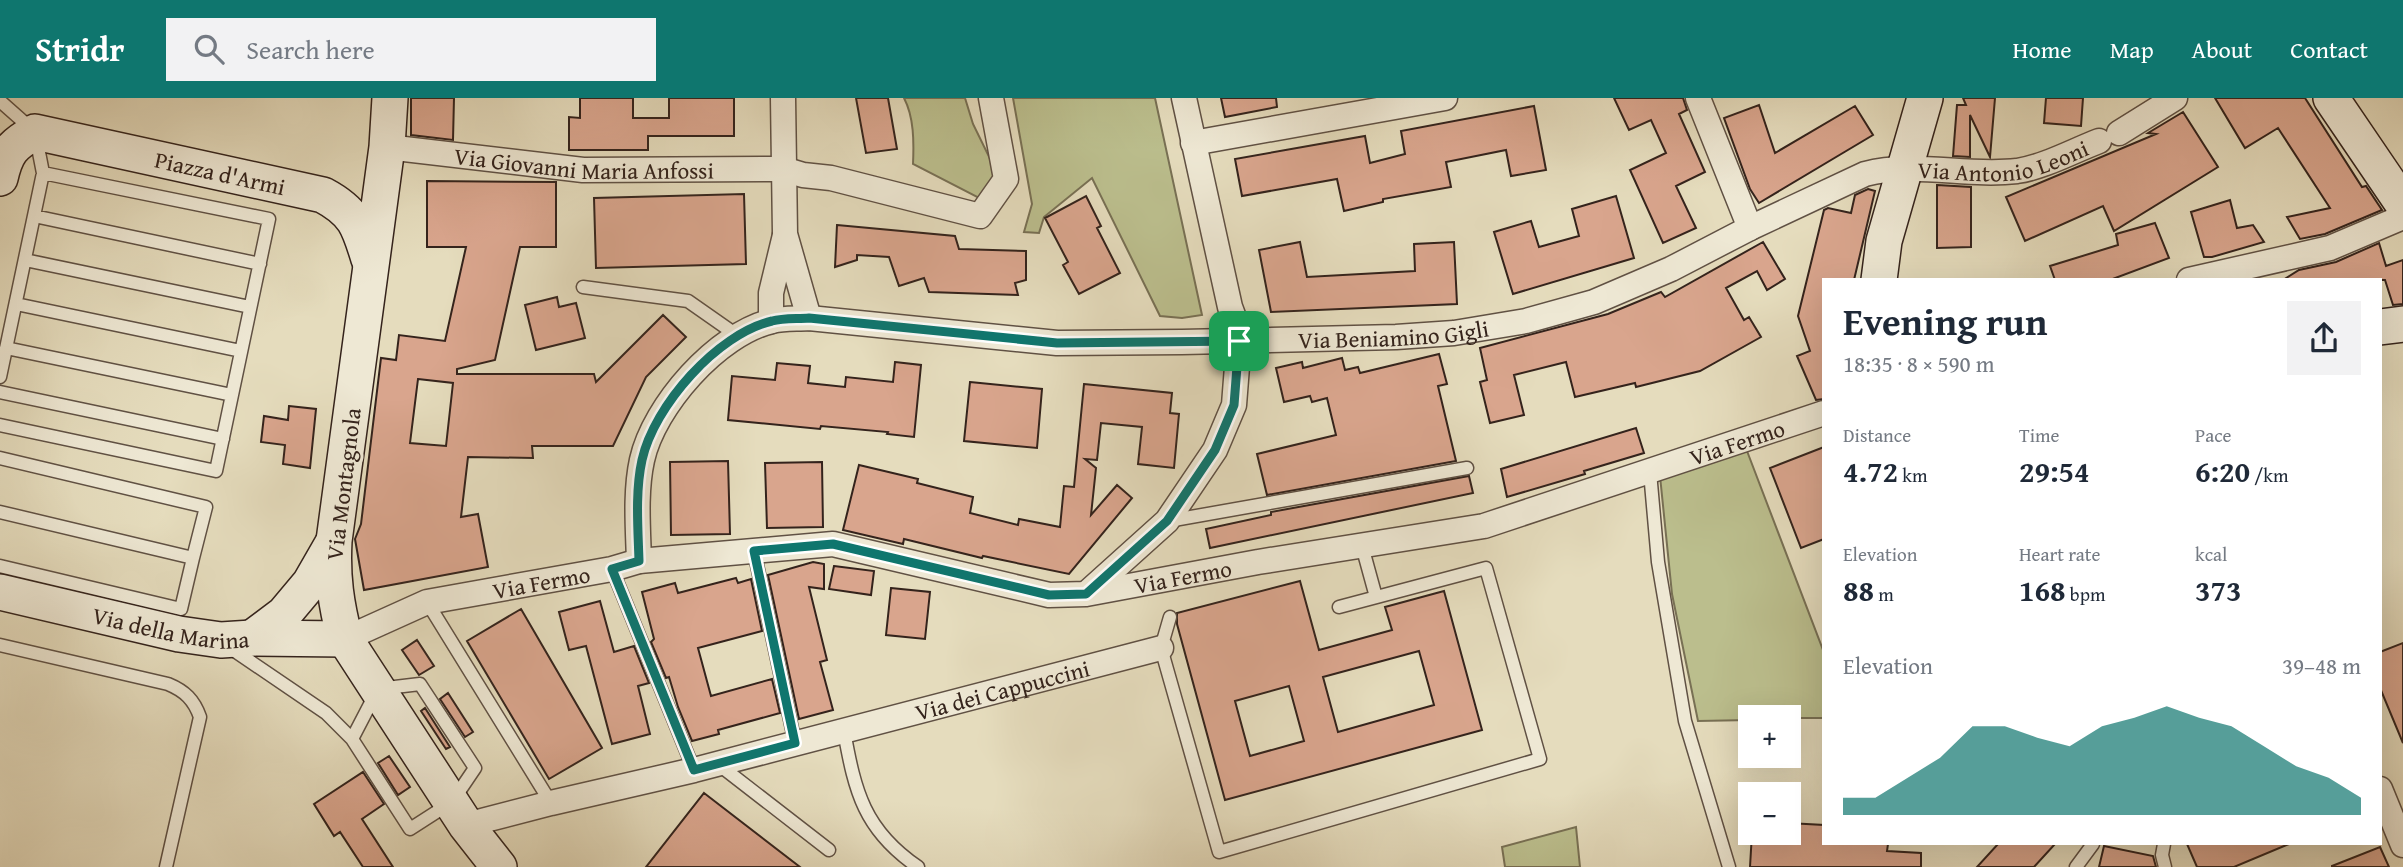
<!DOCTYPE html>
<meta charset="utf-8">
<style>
:root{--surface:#fff;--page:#f2f2f3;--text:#1f2937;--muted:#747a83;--accent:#0f766e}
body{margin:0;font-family:"Gentium Book Plus",serif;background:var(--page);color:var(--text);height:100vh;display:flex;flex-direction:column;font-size:26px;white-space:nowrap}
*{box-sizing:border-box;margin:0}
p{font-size:23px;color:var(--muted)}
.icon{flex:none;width:38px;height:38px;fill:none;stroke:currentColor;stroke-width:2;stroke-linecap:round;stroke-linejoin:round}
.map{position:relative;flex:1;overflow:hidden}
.drawer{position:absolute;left:1822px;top:180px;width:560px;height:567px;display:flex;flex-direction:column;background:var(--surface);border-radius:0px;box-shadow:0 7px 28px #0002}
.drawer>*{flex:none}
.buttons{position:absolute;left:1738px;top:607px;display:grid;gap:14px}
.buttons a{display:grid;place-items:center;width:63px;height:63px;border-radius:0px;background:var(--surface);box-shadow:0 7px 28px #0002;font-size:35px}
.pin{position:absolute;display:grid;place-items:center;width:60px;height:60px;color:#fff;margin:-30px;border-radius:14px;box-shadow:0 4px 10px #0006}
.round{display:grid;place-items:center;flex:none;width:74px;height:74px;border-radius:0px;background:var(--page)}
.summary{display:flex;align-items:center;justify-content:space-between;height:119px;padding:0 21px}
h1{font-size:38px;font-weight:700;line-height:52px}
.metrics{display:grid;grid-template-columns:repeat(3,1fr);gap:10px;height:119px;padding:7px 21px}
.metrics div{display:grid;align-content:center}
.metrics b{font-size:30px;font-weight:700}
.metrics small{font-size:19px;font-weight:400}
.metrics p{font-size:19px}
.chart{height:196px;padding:14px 21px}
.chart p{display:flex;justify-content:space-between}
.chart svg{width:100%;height:126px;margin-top:7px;fill:var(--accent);opacity:.7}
header{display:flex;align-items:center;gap:42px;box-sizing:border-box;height:98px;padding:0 35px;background:var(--accent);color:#fff}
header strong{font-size:33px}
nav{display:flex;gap:38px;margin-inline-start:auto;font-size:24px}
.search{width:490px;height:63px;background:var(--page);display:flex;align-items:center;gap:18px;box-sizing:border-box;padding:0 24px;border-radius:0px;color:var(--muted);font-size:26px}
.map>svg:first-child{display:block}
.green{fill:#bbbe8d;stroke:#787054;stroke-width:2}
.building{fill:#d9a58d;stroke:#34231c;stroke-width:2;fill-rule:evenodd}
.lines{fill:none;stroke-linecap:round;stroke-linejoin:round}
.lane-casing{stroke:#605144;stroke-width:15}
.street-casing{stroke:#605144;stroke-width:27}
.secondary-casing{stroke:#34231c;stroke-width:38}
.lane{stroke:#eee8d4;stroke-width:12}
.street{stroke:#eee8d4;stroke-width:24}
.secondary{stroke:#eee8d4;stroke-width:35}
.route-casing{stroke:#fff;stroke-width:14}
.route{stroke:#0f766e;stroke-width:9}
.labels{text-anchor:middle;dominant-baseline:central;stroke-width:6;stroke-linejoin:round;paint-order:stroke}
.street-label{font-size:23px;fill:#34231c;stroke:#eee8d4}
</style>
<header>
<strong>Stridr</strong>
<div class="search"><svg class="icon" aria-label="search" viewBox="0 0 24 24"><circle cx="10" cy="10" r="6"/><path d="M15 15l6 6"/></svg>Search here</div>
<nav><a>Home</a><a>Map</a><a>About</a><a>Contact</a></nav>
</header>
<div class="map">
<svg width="2403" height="769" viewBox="0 0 2403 769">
<rect width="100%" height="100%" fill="#e5dcbd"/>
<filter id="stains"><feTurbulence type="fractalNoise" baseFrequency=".00286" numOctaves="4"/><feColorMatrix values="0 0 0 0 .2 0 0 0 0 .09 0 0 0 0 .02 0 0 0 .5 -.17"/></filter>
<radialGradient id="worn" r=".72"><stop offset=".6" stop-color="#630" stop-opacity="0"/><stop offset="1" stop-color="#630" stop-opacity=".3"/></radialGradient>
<!-- green -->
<path class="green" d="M904,0H965L973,26L996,73L981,101L913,66C914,44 914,19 904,0Z
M1013,0H1155L1202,217L1182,220L1160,218L1092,80L1044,119L1039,135L1024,134L1032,106Z
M1747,353L1823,552V620H1750V622L1698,623L1672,496L1660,378Z
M1576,729L1580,769H1505L1502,749Z"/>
<!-- building -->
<path class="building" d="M411,0H454L453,42L411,37Z
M580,0H633V20H669V0H734V38H648V52H569V19L580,20Z
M856,0H888L897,51L866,55Z
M1221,0H1276L1277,9L1225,19Z
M1614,0H1683L1687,12L1679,16L1705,74L1676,88L1696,130L1663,145L1630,72L1666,55L1651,22L1629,32Z
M1963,0H1995L1990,59L1970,17V59L1953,58L1957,7H1966Z
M2046,0H2083L2081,28L2044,25Z
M2215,0H2305L2362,89L2366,88L2382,112L2325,136L2300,141L2287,119L2330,110L2278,30L2245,50Z
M1759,7L1775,55L1855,8L1873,37L1759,105L1750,91L1724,20Z
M1534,8L1546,72L1511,78L1506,52L1446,64L1451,89L1383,101V104L1344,113L1337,81L1242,98L1235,61L1365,38L1370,65L1405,56L1401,33Z
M2183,14L2218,69L2114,133L2103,108L2025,143L2006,99L2156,36L2148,35Z
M427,83L556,84V149H520L495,262L457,271V276H594L596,284L663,217L686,239L646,279L613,348H532L533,360L468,359L461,419L478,416L488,469L364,492L355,441L361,426L381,260L396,262L399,237L445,243L466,149H427ZM418,281L453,285L446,348L410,345Z
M1937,87L1971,89V149L1937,150Z
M1868,91L1875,93L1854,182H1824V301L1816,302L1797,258L1810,253L1798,218L1824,112L1828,110L1851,115L1855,97Z
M744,96L746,166L596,170L594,100Z
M1086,98L1101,128L1097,130L1120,175L1079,196L1063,167L1068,164L1045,120Z
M1616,98L1634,160L1513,196L1494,134L1531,123L1539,149L1579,138L1572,111Z
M2230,102L2237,130L2253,127L2264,144L2212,159H2204L2191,114Z
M2155,125L2169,160L2110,182H2055L2050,168L2118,147L2116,136Z
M837,127L955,138L959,151L1026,153V182L1015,185L1018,197L929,194L924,180L899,188L889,159L857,157V162L835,169Z
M1300,144L1307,179L1415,173L1414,146L1454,144L1457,206L1271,214L1259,152Z
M1763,144L1785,181L1767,192L1757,173L1726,190L1744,222L1749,219L1761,239L1700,273L1636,289L1635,285L1575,299L1566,264L1514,277L1524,317L1490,325L1480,284L1487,282L1480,250L1608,216L1661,194L1665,199Z
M2379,145L2386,168L2403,162V206L2393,207L2385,182H2283L2299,172L2336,164Z
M557,199L559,209L576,205L585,240L536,252L525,207Z
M1439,256L1447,286L1438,288L1456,363L1267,397L1257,356L1336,337L1327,300L1312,304L1310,298L1284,304L1276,270L1302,264L1303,270L1342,260L1345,272L1358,269L1360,275Z
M895,264L921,267L914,339L887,336L888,334L821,328L820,331L728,322L732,278L775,282L777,265L810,268L808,285L845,289L846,279L893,284Z
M970,284L1042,291L1037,350L964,343Z
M1084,286L1172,295L1170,315L1179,316L1174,370L1138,366L1142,329L1101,325L1097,362L1085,361L1096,370L1091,417L1117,387L1132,400L1069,476L983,458L982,460L904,441L903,446L843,432L859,367L918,381L917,385L973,399L970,415L1018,427L1019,421L1060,429L1064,388L1074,389Z
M289,308L316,311L310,370L283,366L285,347L261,344L264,318L288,322Z
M1636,330L1644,355L1584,373L1585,376L1507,399L1501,371Z
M1824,349V441L1801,450L1770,370Z
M728,363L730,436L671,437L670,364Z
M822,364L823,429L767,430L765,365Z
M1469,378L1473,395L1210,450L1206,431L1271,417V414Z
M813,464L824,466V491L809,489L827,562L820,564L833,612L799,621L768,477Z
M834,468L874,473L871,497L829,491Z
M736,480L738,485L751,481L762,533L698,550L711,598L772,581L780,615L718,632L719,636L692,643L678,609L669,579L666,580L651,544L654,541L642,494L675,485L678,495Z
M1300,483L1319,552L1392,532L1385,509L1444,493L1482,632L1225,702L1177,526V515ZM1419,553L1434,607L1338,634L1323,579ZM1289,588L1304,643L1250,658L1235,603Z
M891,490L930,494L925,541L886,537Z
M600,503L614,554L634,548L649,585L638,588L650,636L612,646L586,548L569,552L559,514Z
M521,511L602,650L549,681L467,543Z
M417,542L434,568L419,577L402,552Z
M2403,545V645L2380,590V554Z
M448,595L473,634L465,639L440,601Z
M425,610L450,649L446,651L421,613Z
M389,658L410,689L398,697L378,665Z
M363,674L384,706L362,721L393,769H363L340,734L334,738L314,706Z
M704,695L800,769H646Z
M1788,725L1824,727V746H1888L1887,753L1921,755V769H1750L1752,735H1788Z
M1998,746H2055L2034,769H1977Z
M2187,746H2289L2234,769H2197Z
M2104,748L2153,758L2156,769H2099Z
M2380,749L2389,769H2332V768Z"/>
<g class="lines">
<defs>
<path id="lane" d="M0,3L35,34L43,75
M34,118L260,166
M25,162L250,209
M583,189L688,203L738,238
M16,206L241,253
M6,250L232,297
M0,279L43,75L269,121L216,373L0,327
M0,294L223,341
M0,360L206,409L193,460L0,414
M1650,374L1658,464L1685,623L1729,769
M1168,423L1467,370
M1362,448L1376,499
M754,453L795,645
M0,468L181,511L193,460
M612,471L694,672
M427,504L551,705
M1170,519L1161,550L1219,754L1540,661L1486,470L1339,509
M0,547L168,586C185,593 194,602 200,619L166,769
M229,549L326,615L352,641
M420,586L475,670L452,704L410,731L352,641L378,591Z
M844,633C855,694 864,732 918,769
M718,666L829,752
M2164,746L2162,757L2165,769
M2076,769L2093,746"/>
<g id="street">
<path d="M783,0L785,136L809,220"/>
<path d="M1698,0L1750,130"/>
<path d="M2119,35L2175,0"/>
<path d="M1193,45L1445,0"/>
<path id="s1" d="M387,49L583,72L783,71L803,77L831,80L980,118L1006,81L991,0"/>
<path d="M2189,182L2330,150L2403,119"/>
<path d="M771,223V195L785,137"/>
<path id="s2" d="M639,463C638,430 635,394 642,362C654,308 717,236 772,223C783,220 797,221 809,220L1057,245L1182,244L1396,239L1454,235L1526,223L1594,204L1671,171L1750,130L1865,76C1915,63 1966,79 2017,73C2044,69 2073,53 2099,43"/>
<path d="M1087,495L1167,423L1215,352L1234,307L1239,243L1237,228L1230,209L1184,0"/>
<path id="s3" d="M345,541L427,504L612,471L639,463L833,446L1049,497L1086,496L1258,464L1484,428L1824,315"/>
<path d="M2380,691L2403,747"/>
<path id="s4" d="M466,727L551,705L694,672L1161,550"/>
</g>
<g id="secondary">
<path d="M390,0L387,49L334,443C332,479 336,506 345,541L466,727L499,769"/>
<path d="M2331,0L2403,106"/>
<path id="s5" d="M0,80C6,54 12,47 35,34L323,97C355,114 359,128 369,161"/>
<path d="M1879,182L1884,143L1925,0"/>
<path d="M2380,229L2403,226"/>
<path id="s6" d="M0,494L179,536L221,542L252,540L345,541"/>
<path d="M252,540L284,516L310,485L333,445"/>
</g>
</defs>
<!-- lane casing -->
<use href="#lane" class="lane-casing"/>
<!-- street casing -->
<use href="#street" class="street-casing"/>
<!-- secondary casing -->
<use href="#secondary" class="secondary-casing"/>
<!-- lane -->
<use href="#lane" class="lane"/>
<!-- street -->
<use href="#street" class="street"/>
<!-- secondary -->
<use href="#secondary" class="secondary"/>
</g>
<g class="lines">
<defs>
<path id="route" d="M809,220L1057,245L1239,243L1234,307L1215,352L1167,423L1086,496L1049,497L833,446L754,453L795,645L694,672L612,471L639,463C638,430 635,394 642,362C654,308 717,236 772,223C783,220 797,221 809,220Z"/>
</defs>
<!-- route casing -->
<use href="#route" class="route-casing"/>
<!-- route -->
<use href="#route" class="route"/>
</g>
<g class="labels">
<!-- street labels -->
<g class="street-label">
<text stroke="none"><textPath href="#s2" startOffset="1566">Via Antonio Leoni</textPath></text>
<text stroke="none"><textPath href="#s1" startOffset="198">Via Giovanni Maria Anfossi</textPath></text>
<text stroke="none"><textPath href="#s5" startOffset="250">Piazza d'Armi</textPath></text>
<text stroke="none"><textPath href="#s2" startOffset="922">Via Beniamino Gigli</textPath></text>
<text stroke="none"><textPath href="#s3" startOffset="1430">Via Fermo</textPath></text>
<text transform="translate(343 386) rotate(-83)">Via Montagnola</text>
<text stroke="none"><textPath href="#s3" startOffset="858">Via Fermo</textPath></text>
<text stroke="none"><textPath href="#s3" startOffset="206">Via Fermo</textPath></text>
<text stroke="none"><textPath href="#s6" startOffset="175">Via della Marina</textPath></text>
<text stroke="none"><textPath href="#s4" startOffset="553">Via dei Cappuccini</textPath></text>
</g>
</g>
<rect width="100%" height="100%" filter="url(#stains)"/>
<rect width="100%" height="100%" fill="url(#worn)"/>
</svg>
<div class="buttons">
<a>+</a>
<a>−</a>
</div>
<div class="pin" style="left:1239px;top:243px;background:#1e9e55"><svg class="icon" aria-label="arrive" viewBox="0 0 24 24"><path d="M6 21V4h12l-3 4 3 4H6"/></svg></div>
<section class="drawer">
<div class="summary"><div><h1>Evening run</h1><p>18:35 · 8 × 590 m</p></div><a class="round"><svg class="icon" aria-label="share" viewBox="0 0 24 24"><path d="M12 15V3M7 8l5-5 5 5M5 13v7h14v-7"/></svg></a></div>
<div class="metrics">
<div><p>Distance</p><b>4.72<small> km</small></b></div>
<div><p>Time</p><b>29:54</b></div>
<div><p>Pace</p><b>6:20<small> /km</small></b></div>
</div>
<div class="metrics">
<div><p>Elevation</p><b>88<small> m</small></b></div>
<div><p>Heart rate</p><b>168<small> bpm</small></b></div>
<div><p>kcal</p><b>373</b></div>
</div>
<div class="chart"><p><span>Elevation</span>39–48 m</p>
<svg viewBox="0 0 160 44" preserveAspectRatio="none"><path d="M0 44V38L10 38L20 31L30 24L40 13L50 13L60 17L70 20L80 13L90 10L100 6L110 10L120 13L130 20L140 27L150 31L160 38V44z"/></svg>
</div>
</section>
</div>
